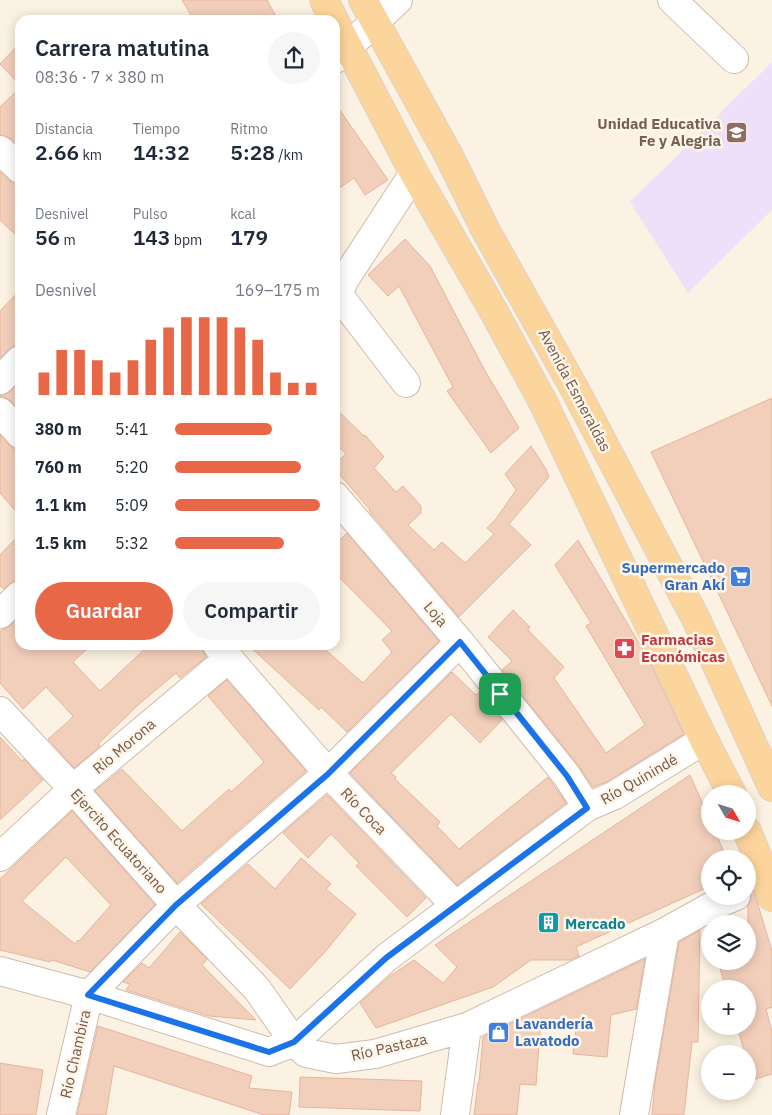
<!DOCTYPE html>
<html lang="es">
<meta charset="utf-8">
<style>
:root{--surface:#fff;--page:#f6f6f7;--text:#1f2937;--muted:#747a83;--accent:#e76747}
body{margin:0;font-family:"IBM Plex Sans",sans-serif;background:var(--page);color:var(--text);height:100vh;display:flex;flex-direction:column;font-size:19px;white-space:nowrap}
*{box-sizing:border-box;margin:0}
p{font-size:16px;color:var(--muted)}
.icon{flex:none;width:28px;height:28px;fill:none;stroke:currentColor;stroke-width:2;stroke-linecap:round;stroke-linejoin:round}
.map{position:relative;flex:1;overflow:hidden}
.panel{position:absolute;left:15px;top:15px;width:325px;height:635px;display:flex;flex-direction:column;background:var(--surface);border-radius:15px;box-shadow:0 2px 12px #0003}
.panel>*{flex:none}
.needle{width:32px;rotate:129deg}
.tools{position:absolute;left:701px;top:785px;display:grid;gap:10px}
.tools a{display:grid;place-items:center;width:55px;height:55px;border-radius:50%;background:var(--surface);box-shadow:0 2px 12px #0003;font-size:25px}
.pin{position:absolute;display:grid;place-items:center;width:42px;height:42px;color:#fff;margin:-21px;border-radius:10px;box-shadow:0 2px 8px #0006}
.round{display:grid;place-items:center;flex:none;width:52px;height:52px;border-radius:26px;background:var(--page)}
.summary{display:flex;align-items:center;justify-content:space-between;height:85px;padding:0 20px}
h1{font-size:22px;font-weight:600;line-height:38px}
.stats{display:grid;grid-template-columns:repeat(3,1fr);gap:8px;height:85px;padding:5px 20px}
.stats div{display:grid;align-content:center}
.stats b{font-size:21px;font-weight:600}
.stats small{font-size:14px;font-weight:400}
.stats p{font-size:14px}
.chart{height:140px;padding:10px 20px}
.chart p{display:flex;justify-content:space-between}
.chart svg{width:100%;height:90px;margin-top:5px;stroke:var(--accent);stroke-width:6}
.primary-button{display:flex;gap:10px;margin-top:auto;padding:10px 20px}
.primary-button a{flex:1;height:58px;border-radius:30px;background:var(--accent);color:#fff;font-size:20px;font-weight:600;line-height:58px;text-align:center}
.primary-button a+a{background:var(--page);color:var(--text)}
ul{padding:0 20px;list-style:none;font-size:16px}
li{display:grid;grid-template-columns:80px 60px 1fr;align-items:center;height:38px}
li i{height:12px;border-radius:6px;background:var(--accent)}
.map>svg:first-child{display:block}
.education{fill:#efe0f9}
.building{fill:#f2cfbb;stroke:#e5b59b;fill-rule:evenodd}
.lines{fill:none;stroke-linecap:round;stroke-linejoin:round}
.minor-casing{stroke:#d0bbad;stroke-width:30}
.major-casing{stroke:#dbd3d0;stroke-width:30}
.minor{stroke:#fff;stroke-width:28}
.major{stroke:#fbd59b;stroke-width:28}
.route-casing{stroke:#fff;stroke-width:10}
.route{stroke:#1a73e8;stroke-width:6}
.labels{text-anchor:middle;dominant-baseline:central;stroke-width:5;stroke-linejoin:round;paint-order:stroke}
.education-label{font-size:15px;font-weight:bold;fill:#785e54;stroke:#fff6ea;text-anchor:end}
.street-label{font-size:15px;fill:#755749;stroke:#fff6ea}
.shop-label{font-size:15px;font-weight:bold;fill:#366cbe;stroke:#fff6ea;text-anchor:end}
.health-label{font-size:15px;font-weight:bold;fill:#be3a42;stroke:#fff6ea;text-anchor:start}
.culture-label{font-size:15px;font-weight:bold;fill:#0d838f;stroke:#fff6ea;text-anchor:start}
</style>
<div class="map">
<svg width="772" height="1115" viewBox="0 0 772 1115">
<rect width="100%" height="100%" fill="#fcf2e3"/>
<!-- education -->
<path class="education" d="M772,62V210L688,293L630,202Z"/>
<!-- building -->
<path class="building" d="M182,0H267L278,20H194Z
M20,43V85L0,64Z
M20,88V147L10,138L0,135V107Z
M335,103L388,180L365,195L354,178L335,191Z
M0,172L10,181L20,184V239L0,220Z
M405,239L430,266L484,369L519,428L491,453L447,391L453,387L399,286L388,296L368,275Z
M20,290V345H16L9,349L0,358V311Z
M20,382V411L11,401L5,397H0V395H4L11,391Z
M772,398V706L651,452Z
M335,408L364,436L365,435L384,457L374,468L396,492L403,486L421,506V513L408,525L434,550L442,542L465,563L494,534L487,528L496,519L516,490L505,474L531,446L546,469L549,477L509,524L531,545L459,617L369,511L370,510L335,469V464L346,454L335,443Z
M0,435L9,445L15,449H20V516L0,493Z
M347,533L439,641L347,732L321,707L319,710L248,645H320L363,683L392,652L382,640L392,631L335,573V545Z
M20,534V580L10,583L4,589L0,586V555Z
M578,540L649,660L684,734L608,781L593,787L579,766L502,670L512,661L488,637L513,610L530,627L528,630L564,667L554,678L606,753L645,725L586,626L591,623L555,565Z
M20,617V645H91L73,662L100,691L149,645H200L206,657L180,678L176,673L138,705L98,744L100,746L74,768L48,739L70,720L73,716L46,687L23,709L0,683V631L10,626Z
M452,672L476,695L480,692L502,720L480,743L451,714L391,773L396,777L395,779L440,822L437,826L459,849L548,777L566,803L457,885L350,773Z
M227,680L306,771L177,883L95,791L122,769L182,831L229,789L231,792L264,762L208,696Z
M0,737L22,761L24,759L43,780L0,820Z
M690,775L710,820V831H715L727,859H710V886L576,947L579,956L570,960H531L493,987L376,1028L360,1003L390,976L414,960L443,983L457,967L435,945Z
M327,795L426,898L407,917L356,866L359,863L331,834L308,858L283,833Z
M72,811L155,905L90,972L52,960L50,962L0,950V879ZM66,857L111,905L79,941L78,940L75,944L22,901Z
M301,858L331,884L326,889L356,914L325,952L290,989L201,904L248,864L275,889Z
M748,884H752L753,888L772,951V1007L766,1009L772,1032V1074L752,1080L748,1064V1054H745L737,1026H748V989H726L718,961H748V906L751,898Z
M700,930L698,1042H692L684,1115H652L655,1082L679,942Z
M180,932L207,959L202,965L256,1020L209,1016L126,990L130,984L123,982L142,963L149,968Z
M645,959L636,1009L611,1015L607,1057L573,1054L577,1020L541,1018L536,1085L520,1084L517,1115H474L478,1083H479L483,1037Z
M98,1026L252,1076L249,1088L292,1092L289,1115H264L114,1066L106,1115H77Z
M0,1063L43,1070L36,1115H0Z
M300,1077L422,1081L420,1111L299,1107Z"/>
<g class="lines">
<defs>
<path id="minor" d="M672,0L734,59
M335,59L398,0
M0,150L20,169
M0,380L20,360
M406,383L341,298L340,291L343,282L414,173
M0,412L20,434
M335,496L460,642L567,776L587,807
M0,614L20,595
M217,645L328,773L456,906
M0,711L73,789L176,905L257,989L294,1042L386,958L587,807L615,795L704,740
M0,857L73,789L229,658
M0,971L89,995L269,1052L294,1042L306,1053L336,1059L375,1054L467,1027L665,932L714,905L736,896
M61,1115L89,995L176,905L328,773L460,642
M455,1115L467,1027
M634,1115L665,932"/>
<path id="major" d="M324,0L334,20
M363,0L448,154L486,231L573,386L696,619L772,787
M335,22L414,173L493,310L543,402L704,740L732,794
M747,831L768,883L772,897"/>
</defs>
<!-- minor casing -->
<use href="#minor" class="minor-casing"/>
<!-- major casing -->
<use href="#major" class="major-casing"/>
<!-- minor -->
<use href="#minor" class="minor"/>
<!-- major -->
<use href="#major" class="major"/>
</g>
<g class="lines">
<defs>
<path id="route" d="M460,642L567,776L587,808L386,958L294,1042L269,1052L88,995L176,905L328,774Z"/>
</defs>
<!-- route casing -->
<use href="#route" class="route-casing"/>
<!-- route -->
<use href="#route" class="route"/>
</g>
<!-- icons -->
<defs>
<symbol id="school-square" viewBox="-11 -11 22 22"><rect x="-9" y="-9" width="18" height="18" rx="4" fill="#8d6e63" stroke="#fff6ea"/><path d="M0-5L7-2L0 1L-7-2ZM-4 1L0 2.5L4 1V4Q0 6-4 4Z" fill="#fff"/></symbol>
<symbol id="supermarket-square" viewBox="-11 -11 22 22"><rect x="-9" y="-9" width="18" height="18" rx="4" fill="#3f7fe0" stroke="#fff6ea"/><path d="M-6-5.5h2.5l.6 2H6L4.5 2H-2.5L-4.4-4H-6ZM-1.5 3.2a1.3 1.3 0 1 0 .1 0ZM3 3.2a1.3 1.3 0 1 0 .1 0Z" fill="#fff"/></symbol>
<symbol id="pharmacy-square" viewBox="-11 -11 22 22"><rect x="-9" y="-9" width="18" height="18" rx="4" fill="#e0444e" stroke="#fff6ea"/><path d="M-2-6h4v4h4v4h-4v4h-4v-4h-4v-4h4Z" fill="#fff"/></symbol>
<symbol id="building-square" viewBox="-11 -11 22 22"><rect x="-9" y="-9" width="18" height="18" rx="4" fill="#0f9aa8" stroke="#fff6ea"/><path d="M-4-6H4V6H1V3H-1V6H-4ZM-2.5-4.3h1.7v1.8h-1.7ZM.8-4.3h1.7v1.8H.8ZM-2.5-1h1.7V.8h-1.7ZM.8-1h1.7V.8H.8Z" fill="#fff"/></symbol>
<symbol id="shop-square" viewBox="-11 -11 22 22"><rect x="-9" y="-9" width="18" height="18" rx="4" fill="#3f7fe0" stroke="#fff6ea"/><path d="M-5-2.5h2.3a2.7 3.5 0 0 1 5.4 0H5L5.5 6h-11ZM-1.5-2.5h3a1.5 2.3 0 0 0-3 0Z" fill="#fff"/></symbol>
</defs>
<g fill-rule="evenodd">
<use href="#school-square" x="724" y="120" width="25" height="25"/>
<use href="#supermarket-square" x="728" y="564" width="25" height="25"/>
<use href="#pharmacy-square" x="612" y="636" width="25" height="25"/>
<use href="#building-square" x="536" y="910" width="25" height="25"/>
<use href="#shop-square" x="486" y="1020" width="25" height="25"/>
</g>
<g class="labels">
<!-- education labels -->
<g class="education-label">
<text x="721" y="123">Unidad Educativa<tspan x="721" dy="17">Fe y Alegria</tspan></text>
</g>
<!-- street labels -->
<g class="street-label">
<text transform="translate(575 390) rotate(62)">Avenida Esmeraldas</text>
<text transform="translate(436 614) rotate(49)">Loja</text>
<text transform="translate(124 746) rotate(-40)">Río Morona</text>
<text transform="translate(639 779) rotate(-30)">Río Quinindé</text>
<text transform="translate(364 811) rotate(46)">Río Coca</text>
<text transform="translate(119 841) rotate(48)">Ejercito Ecuatoriano</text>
<text transform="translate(389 1047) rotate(-13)">Río Pastaza</text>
<text transform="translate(75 1054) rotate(-77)">Río Chambira</text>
</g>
<!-- shop labels -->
<g class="shop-label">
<text x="725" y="567">Supermercado<tspan x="725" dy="17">Gran Akí</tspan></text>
<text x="515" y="1023" text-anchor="start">Lavandería<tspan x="515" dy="17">Lavatodo</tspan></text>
</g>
<!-- health labels -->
<g class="health-label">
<text x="641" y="639">Farmacias<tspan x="641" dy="17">Económicas</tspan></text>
</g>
<!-- culture labels -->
<g class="culture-label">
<text x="565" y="923">Mercado</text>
</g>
</g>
</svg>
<div class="tools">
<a><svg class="needle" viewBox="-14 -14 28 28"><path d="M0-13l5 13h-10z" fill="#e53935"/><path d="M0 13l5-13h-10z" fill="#747a83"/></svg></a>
<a><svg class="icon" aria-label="locate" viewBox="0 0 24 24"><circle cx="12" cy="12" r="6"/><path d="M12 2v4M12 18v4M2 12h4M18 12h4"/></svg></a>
<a><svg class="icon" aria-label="layers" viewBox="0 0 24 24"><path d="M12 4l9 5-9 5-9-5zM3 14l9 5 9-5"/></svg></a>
<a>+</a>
<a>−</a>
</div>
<div class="pin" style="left:500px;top:694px;background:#1e9e55"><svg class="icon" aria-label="arrive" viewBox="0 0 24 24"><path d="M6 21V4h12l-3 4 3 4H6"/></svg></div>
<section class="panel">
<div class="summary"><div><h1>Carrera matutina</h1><p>08:36 · 7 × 380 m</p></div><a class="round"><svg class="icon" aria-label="share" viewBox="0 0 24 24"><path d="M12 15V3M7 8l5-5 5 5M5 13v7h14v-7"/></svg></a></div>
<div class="stats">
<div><p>Distancia</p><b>2.66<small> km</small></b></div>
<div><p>Tiempo</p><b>14:32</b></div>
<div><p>Ritmo</p><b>5:28<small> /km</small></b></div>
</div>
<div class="stats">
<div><p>Desnivel</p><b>56<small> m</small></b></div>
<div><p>Pulso</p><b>143<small> bpm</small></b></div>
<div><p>kcal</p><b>179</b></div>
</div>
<div class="chart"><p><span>Desnivel</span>169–175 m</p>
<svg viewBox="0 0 160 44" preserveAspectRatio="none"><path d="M5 44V33M15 44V22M25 44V22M35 44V27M45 44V33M55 44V27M65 44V17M75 44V11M85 44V6M95 44V6M105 44V6M115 44V11M125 44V17M135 44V33M145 44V38M155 44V38"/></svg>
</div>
<ul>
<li><b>380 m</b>5:41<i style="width:67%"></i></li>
<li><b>760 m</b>5:20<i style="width:87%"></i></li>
<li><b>1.1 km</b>5:09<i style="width:100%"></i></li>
<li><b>1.5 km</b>5:32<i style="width:75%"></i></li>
</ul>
<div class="primary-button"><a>Guardar</a><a>Compartir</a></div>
</section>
</div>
